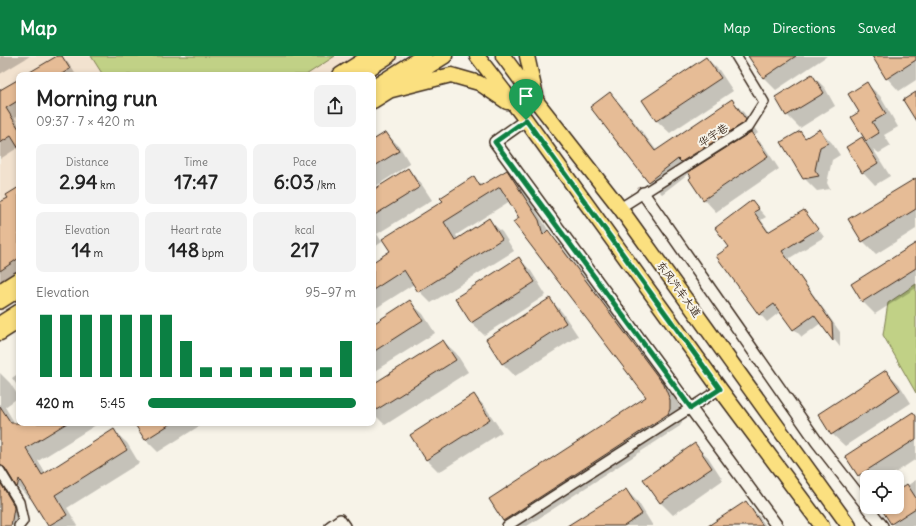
<!DOCTYPE html>
<meta charset="utf-8">
<style>
:root{--surface:#fff;--page:#f2f2f2;--text:#222;--muted:#767676;--accent:#0b8043}
body{margin:0;font-family:Delius,"LXGW WenKai TC",sans-serif;background:var(--page);color:var(--text);height:100vh;display:flex;flex-direction:column;font-size:15px;white-space:nowrap}
*{box-sizing:border-box;margin:0}
p{font-size:13px;color:var(--muted)}
.icon{flex:none;width:22px;height:22px;fill:none;stroke:currentColor;stroke-width:2;stroke-linecap:round;stroke-linejoin:round}
.map{position:relative;flex:1;overflow:hidden}
.sheet{position:absolute;left:16px;top:16px;width:360px;height:354px;display:flex;flex-direction:column;background:var(--surface);border-radius:8px;box-shadow:0 2px 6px #0003}
.sheet>*{flex:none}
.fabs{position:absolute;left:860px;top:414px;display:grid;gap:8px}
.fabs a{display:grid;place-items:center;width:44px;height:44px;border-radius:8px;background:var(--surface);box-shadow:0 2px 6px #0003;font-size:20px}
.pin{position:absolute;display:grid;place-items:center;width:34px;height:34px;color:#fff;margin:-41px -17px;border-radius:50% 50% 50% 0;rotate:-45deg;box-shadow:0 0 4px #0007}
.pin .icon{rotate:45deg}
.round{display:grid;place-items:center;flex:none;width:42px;height:42px;border-radius:8px;background:var(--page)}
.summary{display:flex;align-items:center;justify-content:space-between;height:68px;padding:0 20px}
h1{font-size:22px;font-weight:700;line-height:30px}
.metrics{display:grid;grid-template-columns:repeat(3,1fr);gap:6px;height:68px;padding:4px 20px}
.metrics div{display:grid;align-content:center;border-radius:8px;background:var(--page);text-align:center}
.metrics b{font-size:20px;font-weight:700}
.metrics small{font-size:11px;font-weight:400}
.metrics p{font-size:11px}
.chart{height:112px;padding:8px 20px}
.chart p{display:flex;justify-content:space-between}
.chart svg{width:100%;height:72px;margin-top:4px;stroke:var(--accent);stroke-width:6}
ul{padding:0 20px;list-style:none;font-size:13px}
li{display:grid;grid-template-columns:64px 48px 1fr;align-items:center;height:30px}
li i{height:10px;border-radius:5px;background:var(--accent)}
header{display:flex;align-items:center;gap:24px;box-sizing:border-box;height:56px;padding:0 20px;background:var(--accent);color:#fff}
header strong{font-size:19px}
nav{display:flex;gap:22px;margin-inline-start:auto;font-size:14px}
.map>svg:first-child{display:block}
.built{fill:#f2e2cf}
.green{fill:#c1d186;stroke:#7e7e52}
.shadow{fill:#0003}
.building{fill:#e6bc96;stroke:#3b2a1e}
.lines{fill:none;stroke-linecap:round;stroke-linejoin:round}
.minor-casing{stroke:#3b2a1e;stroke-width:12}
.tertiary-casing{stroke:#3b2a1e;stroke-width:14}
.primary-casing{stroke:#3b2a1e;stroke-width:17}
.trunk-casing{stroke:#3b2a1e;stroke-width:18}
.minor{stroke:#f7f3e8;stroke-width:9}
.tertiary{stroke:#f7f3e8;stroke-width:11}
.primary{stroke:#fbe080;stroke-width:14}
.trunk{stroke:#fbe080;stroke-width:15}
.route-casing{stroke:#fff;stroke-width:8}
.route{stroke:#0b8043;stroke-width:5}
.labels{text-anchor:middle;dominant-baseline:central;stroke-width:4;stroke-linejoin:round;paint-order:stroke}
.street-label{font-size:11px;fill:#3b2a1e;stroke:#f7f3e8}
</style>
<header>
<strong>Map</strong>
<nav><a>Map</a><a>Directions</a><a>Saved</a></nav>
</header>
<div class="map">
<svg width="916" height="470" viewBox="0 0 916 470">
<rect width="100%" height="100%" fill="#f7f3e8"/>
<filter id="ink" filterUnits="userSpaceOnUse"><feTurbulence type="fractalNoise" baseFrequency=".025" numOctaves="2"/><feDisplacementMap in="SourceGraphic" scale="8" xChannelSelector="R" yChannelSelector="G"/><feConvolveMatrix kernelMatrix="1 2 1 2 8 2 1 2 1" color-interpolation-filters="sRGB"/></filter>
<g filter="url(#ink)">
<!-- built -->
<path class="built" d="M0,0H405L373,20V19H19V244L0,256Z"/>
<!-- green -->
<path class="green" d="M91,0H335L306,19H103Z
M916,228V337L883,279L888,247Z"/>
<!-- shadow -->
<path class="shadow" d="M0,0H30L0,18Z
M59,0H61L70,9L76,19H27Z
M753,0H827L776,34L763,21Z
M875,0H916V24L899,35L887,22Z
M706,2L719,14L733,35L670,77L657,65L643,44Z
M812,19L825,32L835,50L800,72L787,59Z
M19,24V60L15,62L19,69V91L0,103V36Z
M867,28L880,40L898,71L884,79L891,90L879,97L873,93L890,120L875,129L863,116L862,83L867,87L852,62L861,56Z
M610,38L622,50L657,95L732,44L744,57L758,77L754,80L764,90L779,113L716,156L704,143L689,117L662,138L649,125L592,51Z
M820,74L832,87L840,99L832,104L827,127L830,133L817,135L804,122L800,76L806,83Z
M386,77L399,90L410,108L373,132V86Z
M408,113L420,126L432,144L377,178L382,186L373,192V135Z
M506,115L519,127L552,180L560,188L676,343L682,357V366L680,370L527,470H509L504,465L490,444L647,341L510,145L456,179L458,183L489,164L502,176L514,195L431,247L419,235L414,228L373,254V207L391,196L444,145L474,122L483,130Z
M916,123V173L876,198L863,185Z
M19,134V213L0,226V148Z
M752,146L766,161L761,164L770,177L804,155L811,163L824,181L788,203L840,276V291L821,267L802,281L794,273L781,255L767,266L760,258L730,191Z
M916,188V232L875,258L863,246Z
M519,202L531,215L546,239L484,279L471,267L456,243Z
M550,243L562,256L578,280L515,320L503,308Z
M410,246L423,258L435,277L373,316V270Z
M443,285L456,297L468,316L385,369L373,357V329Z
M886,315L899,328L911,347L845,390L832,378Z
M0,317L10,327L19,341L5,351L17,371L22,367H99L38,405L46,418L114,375L127,387L139,407L67,452L78,470H49L31,439L30,443L18,431L5,411L0,389Z
M19,317V332L12,322Z
M474,339L486,352L502,376L439,416L427,404L411,379Z
M916,360V403L889,421H867V428L859,420L846,400Z
M135,367H204L158,396L146,384Z
M695,389L708,401L723,424L673,459L660,446Z
M0,422L21,457L20,470H0Z
M916,424V470H894L881,451H897V436Z
M626,434L638,446L653,470H569Z
M746,446L758,459L766,470H710Z"/>
<!-- building -->
<path class="building" d="M57,0H62L70,13L60,19H25Z
M748,0H796L763,22Z
M872,0H916V4L886,23Z
M706,1L721,22L656,65L642,44Z
M812,18L824,37L786,60L775,41Z
M19,23V44L6,52L19,73V93L11,80L0,87V34Z
M867,26L886,58L872,66L879,77L866,85L851,61L859,56L848,38Z
M610,36L655,95L732,43L746,64L744,67L681,106L678,103L648,126L590,51Z
M916,36V65L903,44Z
M820,73L828,87L820,91L815,114L819,120L803,123L781,86L800,75L805,82Z
M386,76L399,95L373,111V84Z
M751,76L768,100L703,144L689,123L691,121L688,116Z
M862,81L878,107L862,117L846,91Z
M408,112L420,131L373,160V134Z
M507,114L539,164L543,179L548,174L664,329L670,344V353L668,358L503,465L489,443L646,341L513,166L519,162L500,131L444,166L455,184L489,162L502,183L418,236L404,214L373,234V206L390,195L382,183L443,145L440,142L474,120L480,130Z
M916,122V153L862,186L848,163Z
M19,131V202L0,215V146L8,142L6,139Z
M752,144L759,153L754,156L768,176L804,154L818,173L782,195L832,267L833,285L814,259L793,274L774,248L759,259L716,200L729,191L715,172Z
M916,187V212L862,246L851,228Z
M519,201L535,226L471,267L455,242Z
M550,242L566,267L502,308L486,283Z
M410,244L423,264L373,296V268Z
M443,284L456,304L373,356V328Z
M886,314L900,334L831,379L818,358Z
M474,338L490,363L426,404L410,379Z
M0,350L11,367H67L26,392L42,419L114,373L127,394L55,439L67,459L48,470L19,423L17,432L5,412L0,409Z
M913,356L916,360V383L858,420L845,400Z
M134,367H172L145,384Z
M695,387L712,412L660,447L643,423Z
M0,426L13,448L14,452L11,470H0Z
M907,428L916,442V452L891,468L880,451H897V435Z
M626,433L642,458L624,470H567Z
M746,445L763,470H708Z"/>
<g class="lines">
<defs>
<path id="minor" d="M620,152L748,71L764,46L736,0
M0,415L19,446L23,465L19,470
M330,470L340,463L345,470
M507,470L720,333"/>
<path id="tertiary" d="M526,64L495,86L777,470
M643,137L817,386L867,450
M867,451L882,470"/>
<path id="primary" d="M477,0L526,64L720,333L822,470
M503,0L537,46L620,152L849,470
M527,0L536,40
M340,19L370,0
M388,35L451,19L479,27L507,46
M373,45L445,0
M0,235L19,223
M0,277L19,265"/>
<path id="trunk" d="M358,19L388,0
M373,32L424,0
M0,245L19,233
M0,268L19,256"/>
</defs>
<!-- minor casing -->
<use href="#minor" class="minor-casing"/>
<!-- tertiary casing -->
<use href="#tertiary" class="tertiary-casing"/>
<!-- primary casing -->
<use href="#primary" class="primary-casing"/>
<!-- trunk casing -->
<use href="#trunk" class="trunk-casing"/>
<!-- minor -->
<use href="#minor" class="minor"/>
<!-- tertiary -->
<use href="#tertiary" class="tertiary"/>
<!-- primary -->
<use href="#primary" class="primary"/>
<!-- trunk -->
<use href="#trunk" class="trunk"/>
</g>
</g>
<g class="lines" filter="url(#ink)">
<defs>
<path id="route" d="M526,64L720,333L691,352L495,86Z"/>
</defs>
<!-- route casing -->
<use href="#route" class="route-casing"/>
<!-- route -->
<use href="#route" class="route"/>
</g>
<g class="labels">
<!-- street labels -->
<g class="street-label">
<text transform="translate(713 79) rotate(-32)">华宇巷</text>
<text transform="translate(679 233) rotate(54)">东风汽车大道</text>
</g>
</g>
</svg>
<div class="fabs">
<a><svg class="icon" aria-label="locate" viewBox="0 0 24 24"><circle cx="12" cy="12" r="6"/><path d="M12 2v4M12 18v4M2 12h4M18 12h4"/></svg></a>
</div>
<div class="pin" style="left:526px;top:64px;background:#1e9e55"><svg class="icon" aria-label="arrive" viewBox="0 0 24 24"><path d="M6 21V4h12l-3 4 3 4H6"/></svg></div>
<section class="sheet">
<div class="summary"><div><h1>Morning run</h1><p>09:37 · 7 × 420 m</p></div><a class="round"><svg class="icon" aria-label="share" viewBox="0 0 24 24"><path d="M12 15V3M7 8l5-5 5 5M5 13v7h14v-7"/></svg></a></div>
<div class="metrics">
<div><p>Distance</p><b>2.94<small> km</small></b></div>
<div><p>Time</p><b>17:47</b></div>
<div><p>Pace</p><b>6:03<small> /km</small></b></div>
</div>
<div class="metrics">
<div><p>Elevation</p><b>14<small> m</small></b></div>
<div><p>Heart rate</p><b>148<small> bpm</small></b></div>
<div><p>kcal</p><b>217</b></div>
</div>
<div class="chart"><p><span>Elevation</span>95–97 m</p>
<svg viewBox="0 0 160 44" preserveAspectRatio="none"><path d="M5 44V6M15 44V6M25 44V6M35 44V6M45 44V6M55 44V6M65 44V6M75 44V22M85 44V38M95 44V38M105 44V38M115 44V38M125 44V38M135 44V38M145 44V38M155 44V22"/></svg>
</div>
<ul>
<li><b>420 m</b>5:45<i style="width:100%"></i></li>
</ul>
</section>
</div>
